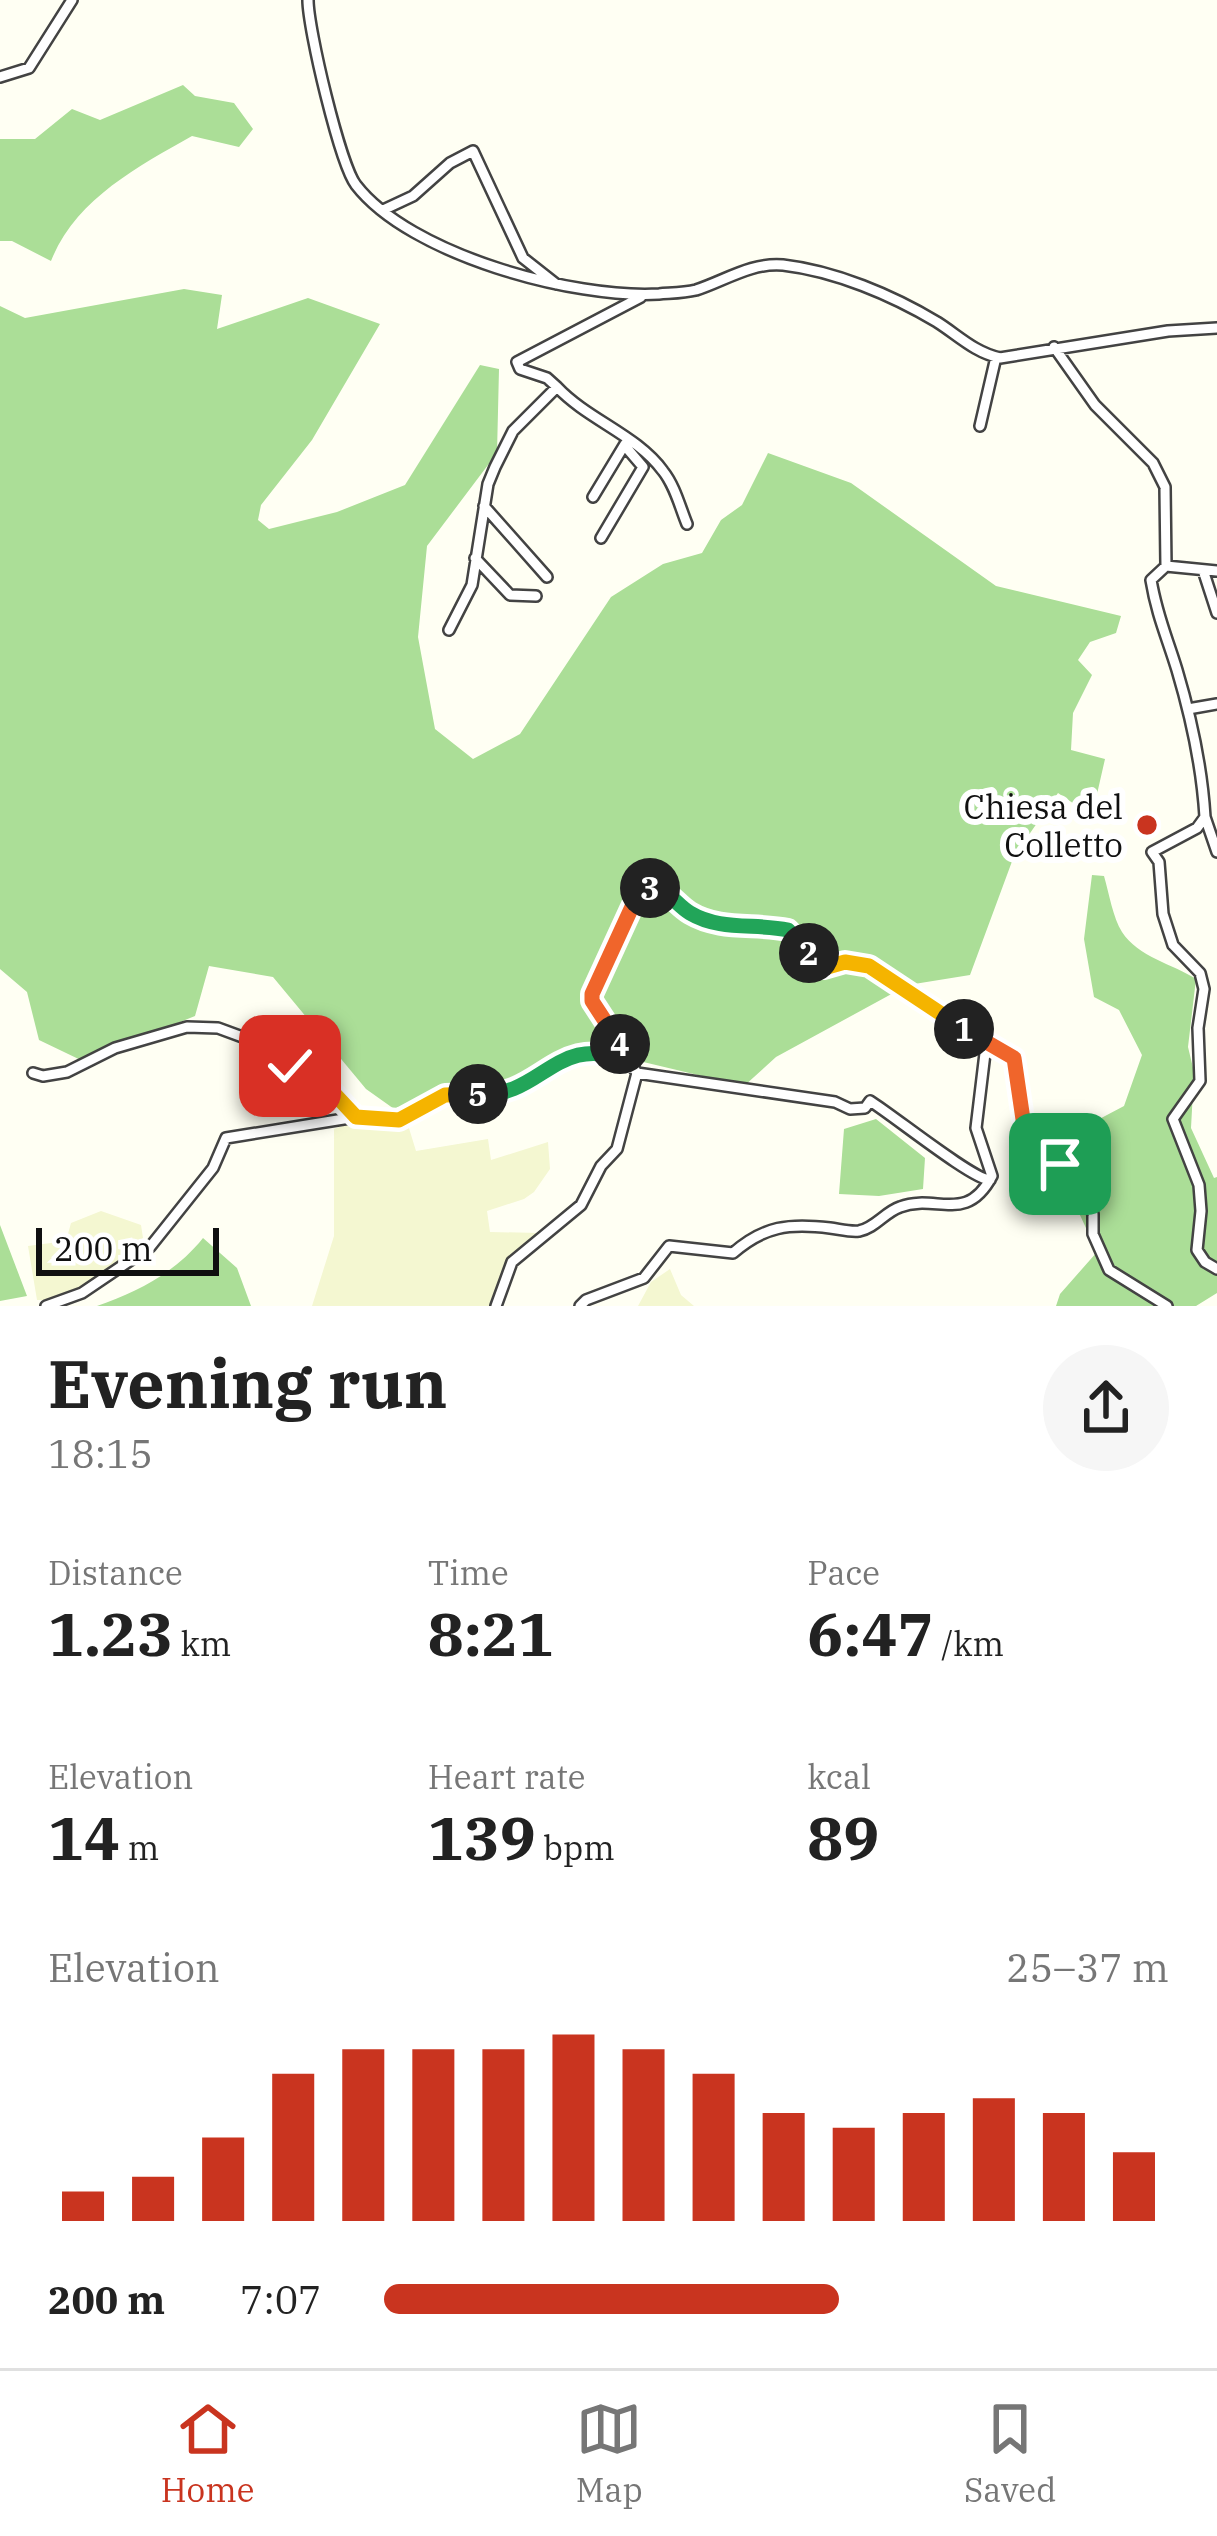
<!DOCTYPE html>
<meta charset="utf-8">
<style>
:root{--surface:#fff;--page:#f6f6f6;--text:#222;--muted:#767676;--line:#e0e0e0;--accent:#c9341f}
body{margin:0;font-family:"IBM Plex Serif",serif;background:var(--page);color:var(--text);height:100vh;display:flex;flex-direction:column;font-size:45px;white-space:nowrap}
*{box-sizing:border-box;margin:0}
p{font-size:39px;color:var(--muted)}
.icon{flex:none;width:66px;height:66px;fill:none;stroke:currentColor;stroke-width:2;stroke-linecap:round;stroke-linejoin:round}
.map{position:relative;height:1306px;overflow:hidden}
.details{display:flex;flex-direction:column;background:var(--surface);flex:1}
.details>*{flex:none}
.scale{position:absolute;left:36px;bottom:30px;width:183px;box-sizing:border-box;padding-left:12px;border:6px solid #101010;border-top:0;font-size:33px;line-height:42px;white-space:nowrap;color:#101010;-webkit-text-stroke:9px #fff;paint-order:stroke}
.pin{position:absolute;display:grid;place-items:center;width:102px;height:102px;color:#fff;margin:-51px;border-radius:24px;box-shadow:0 6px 18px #0006}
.km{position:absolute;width:60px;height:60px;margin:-30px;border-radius:50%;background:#222;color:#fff;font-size:33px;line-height:60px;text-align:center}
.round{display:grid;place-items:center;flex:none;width:126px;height:126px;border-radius:63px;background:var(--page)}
.summary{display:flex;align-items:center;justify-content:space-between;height:204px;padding:0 48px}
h1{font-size:66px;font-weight:700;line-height:90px}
.metrics{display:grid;grid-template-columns:repeat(3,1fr);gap:18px;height:204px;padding:12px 48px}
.metrics div{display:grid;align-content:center}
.metrics b{font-size:60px;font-weight:700}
.metrics small{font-size:33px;font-weight:400}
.metrics p{font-size:33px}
.chart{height:336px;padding:24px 48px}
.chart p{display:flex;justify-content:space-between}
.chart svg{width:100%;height:216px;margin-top:12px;stroke:var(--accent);stroke-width:6}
ul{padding:0 48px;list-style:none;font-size:39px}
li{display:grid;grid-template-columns:192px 144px 1fr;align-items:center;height:90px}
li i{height:30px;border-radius:15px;background:var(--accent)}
.dock{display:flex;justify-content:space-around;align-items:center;height:168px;border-top:3px solid var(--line);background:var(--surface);font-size:33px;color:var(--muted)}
.dock a{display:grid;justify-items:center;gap:6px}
.dock .current{color:var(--accent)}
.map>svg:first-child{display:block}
.farmland{fill:#f4f7d1}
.forest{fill:#abde97}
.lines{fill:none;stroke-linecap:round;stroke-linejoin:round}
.minor-casing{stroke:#434343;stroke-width:14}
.minor{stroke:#fff;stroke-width:9}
.split-1-casing{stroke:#fff;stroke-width:24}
.split-2-casing{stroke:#fff;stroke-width:24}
.split-3-casing{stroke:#fff;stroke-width:24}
.split-4-casing{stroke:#fff;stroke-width:24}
.split-5-casing{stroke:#fff;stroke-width:24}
.split-6-casing{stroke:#fff;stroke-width:24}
.split-1{stroke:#f0652b;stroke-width:15}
.split-2{stroke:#f5b400;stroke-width:15}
.split-3{stroke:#22a559;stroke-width:15}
.split-4{stroke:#f0652b;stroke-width:15}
.split-5{stroke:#22a559;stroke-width:15}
.split-6{stroke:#f5b400;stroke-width:15}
.poi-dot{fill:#c9341f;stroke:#fff;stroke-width:4.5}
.labels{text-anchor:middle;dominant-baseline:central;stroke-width:12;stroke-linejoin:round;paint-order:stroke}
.poi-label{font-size:33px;fill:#101010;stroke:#fff;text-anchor:end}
</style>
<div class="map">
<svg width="1217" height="1306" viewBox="0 0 1217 1306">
<rect width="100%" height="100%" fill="#fffff3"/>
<!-- farmland -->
<path class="farmland" d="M362,1119L408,1125L416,1151L488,1139L491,1160L548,1142L550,1169L534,1192L524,1199L487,1211L490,1232L539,1233L512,1262L495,1306H312L334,1236V1129Z
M101,1211L141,1225L143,1238L102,1284L76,1300H37L28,1246L66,1241L71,1223Z
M670,1269L681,1295L694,1306H638L651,1282Z"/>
<!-- forest -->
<path class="forest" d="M183,85L195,96L234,103L253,129L239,147L192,136C137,167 75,200 51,261L12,241H0V139H35L72,109L100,120Z
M184,289L222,295L217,329L308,298L380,324L312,440L261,505L258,520L269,529L337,512L405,485L480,365L499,369L497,453L427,546L418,637L435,729L473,759L520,734L611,597L663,564L702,553L721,520L742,505L768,453L851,483L996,586L1121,616L1116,633L1090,642L1078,660L1092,675L1073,713L1071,750L1105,759L1092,816L1058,793L1014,856L970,975L908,985L776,1057L744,1086L572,1045L491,1094L444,1097L397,1111L366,1089L273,977L209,966L195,1016L115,1048L89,1064L39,1040L27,992L0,969V306L25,318Z
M1092,875L1104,876C1109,893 1113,918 1122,932C1138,957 1173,964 1196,979L1188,1047L1194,1072L1191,1128L1214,1178L1217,1177V1293L1196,1306H1056L1060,1294L1097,1252L1045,1139L1088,1125L1124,1106L1142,1055L1119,1010L1094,997L1084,939Z
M876,1119L925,1158L923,1189L879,1196L839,1194L844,1129Z
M0,1225L27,1296L0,1301Z
M203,1238L237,1268L251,1306H97C138,1292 176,1272 203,1238Z"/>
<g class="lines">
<defs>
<path id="minor" d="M308,0C308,29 340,164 356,185C410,255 574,299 659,294C671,293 684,293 696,290C724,281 752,262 783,265C835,271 892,295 937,322C959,336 974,352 1000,358L1168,331L1217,328
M0,77L29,68L72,0
M383,210L413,196L450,163L473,151L523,258L556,284
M1054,347L1095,405L1153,463L1165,487L1166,566L1151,580C1157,616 1167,637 1177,670C1191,717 1202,767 1205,817L1197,828L1152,852L1159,862L1163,914L1173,945L1200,973L1204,989L1198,1028L1200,1081L1173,1119L1199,1185L1201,1211L1197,1250L1205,1262L1217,1269
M557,387C588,420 637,435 663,471C675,486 680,507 687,524
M980,426L996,357
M593,497L625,444
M484,506L547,577
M601,538L643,467L625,446
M475,558L510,595L536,596
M1166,566L1217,571
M1203,570L1217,613
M449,630L472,585L488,484L495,467L513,431L557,387L547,378L520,369L517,362L641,297
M1188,709L1217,704
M1205,817L1217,852
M629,1061L592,1001V994L637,895L651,887C669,890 676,906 691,914C721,931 756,923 787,930L824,968L845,962L869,966L986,1045L1014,1058L1025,1133L1077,1181L1093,1214V1234L1109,1270L1167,1306
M33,1073L43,1076L67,1072L115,1048L187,1027L218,1028L272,1048L304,1076L339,1096L356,1117
M637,1073L835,1102L850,1109L865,1108L870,1101C894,1116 972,1179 990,1180
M46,1306L82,1293L150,1247L213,1168L226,1138L356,1117L399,1120L445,1095L509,1092L582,1052L616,1056L629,1061L637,1073
M496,1306L512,1262L581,1205L601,1166L617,1149L637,1073
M580,1306L586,1300L644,1278L669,1246L733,1253C764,1226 789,1223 830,1228C839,1229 849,1232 859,1231C875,1228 885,1212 900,1207C936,1193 966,1225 992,1176L976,1128L986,1045"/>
</defs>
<!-- minor casing -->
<use href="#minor" class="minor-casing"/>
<!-- minor -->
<use href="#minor" class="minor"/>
</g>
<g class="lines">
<defs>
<path id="split-1" d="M964,1029L1014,1058L1025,1133L1030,1142L1060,1164"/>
<path id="split-2" d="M809,953L824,968L845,962L869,966L964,1029"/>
<path id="split-3" d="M650,888C668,888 675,904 690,913C720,931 755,923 788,930L809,953"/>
<path id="split-4" d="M620,1044L592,1001V994L637,896L650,888"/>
<path id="split-5" d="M478,1094C542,1099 555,1031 628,1061L620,1044"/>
<path id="split-6" d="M290,1066L328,1087L356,1117L399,1120L445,1095L478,1094"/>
</defs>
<!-- split-1 casing -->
<use href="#split-1" class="split-1-casing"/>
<!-- split-2 casing -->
<use href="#split-2" class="split-2-casing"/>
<!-- split-3 casing -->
<use href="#split-3" class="split-3-casing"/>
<!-- split-4 casing -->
<use href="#split-4" class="split-4-casing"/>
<!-- split-5 casing -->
<use href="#split-5" class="split-5-casing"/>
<!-- split-6 casing -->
<use href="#split-6" class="split-6-casing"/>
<!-- split-1 -->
<use href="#split-1" class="split-1"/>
<!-- split-2 -->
<use href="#split-2" class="split-2"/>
<!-- split-3 -->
<use href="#split-3" class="split-3"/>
<!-- split-4 -->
<use href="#split-4" class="split-4"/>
<!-- split-5 -->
<use href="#split-5" class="split-5"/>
<!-- split-6 -->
<use href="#split-6" class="split-6"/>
</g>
<!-- markers -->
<circle class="poi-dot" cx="1147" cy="825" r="12"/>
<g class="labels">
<!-- poi labels -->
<g class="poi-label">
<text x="1123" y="806">Chiesa del<tspan x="1123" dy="38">Colletto</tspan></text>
</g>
</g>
</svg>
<div class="scale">200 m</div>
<div class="pin" style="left:1060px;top:1164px;background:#1e9e55"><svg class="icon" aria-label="arrive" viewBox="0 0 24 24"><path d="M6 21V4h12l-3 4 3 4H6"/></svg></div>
<div class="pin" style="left:290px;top:1066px;background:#d93025"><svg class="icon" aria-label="check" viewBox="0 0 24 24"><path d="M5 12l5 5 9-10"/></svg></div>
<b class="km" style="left:964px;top:1029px">1</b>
<b class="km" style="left:809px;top:953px">2</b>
<b class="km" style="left:650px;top:888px">3</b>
<b class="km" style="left:620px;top:1044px">4</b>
<b class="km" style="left:478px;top:1094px">5</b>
</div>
<section class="details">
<div class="summary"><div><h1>Evening run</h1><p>18:15</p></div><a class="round"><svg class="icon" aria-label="share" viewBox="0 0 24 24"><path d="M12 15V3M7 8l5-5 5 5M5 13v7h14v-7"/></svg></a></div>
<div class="metrics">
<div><p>Distance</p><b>1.23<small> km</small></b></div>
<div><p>Time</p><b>8:21</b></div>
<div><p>Pace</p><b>6:47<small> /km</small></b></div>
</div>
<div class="metrics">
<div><p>Elevation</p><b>14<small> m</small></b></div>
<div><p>Heart rate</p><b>139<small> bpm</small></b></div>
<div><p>kcal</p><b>89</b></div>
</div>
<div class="chart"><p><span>Elevation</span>25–37 m</p>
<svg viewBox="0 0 160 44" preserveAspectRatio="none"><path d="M5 44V38M15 44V35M25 44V27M35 44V14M45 44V9M55 44V9M65 44V9M75 44V6M85 44V9M95 44V14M105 44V22M115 44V25M125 44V22M135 44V19M145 44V22M155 44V30"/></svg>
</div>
<ul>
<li><b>200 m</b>7:07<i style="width:58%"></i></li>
</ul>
</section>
<nav class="dock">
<a class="current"><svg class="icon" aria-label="home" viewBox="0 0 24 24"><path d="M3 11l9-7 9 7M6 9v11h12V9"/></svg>Home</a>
<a><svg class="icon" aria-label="map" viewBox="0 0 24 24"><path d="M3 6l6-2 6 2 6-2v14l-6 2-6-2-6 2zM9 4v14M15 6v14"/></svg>Map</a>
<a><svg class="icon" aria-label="saved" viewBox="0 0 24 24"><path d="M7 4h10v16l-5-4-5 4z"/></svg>Saved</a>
</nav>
